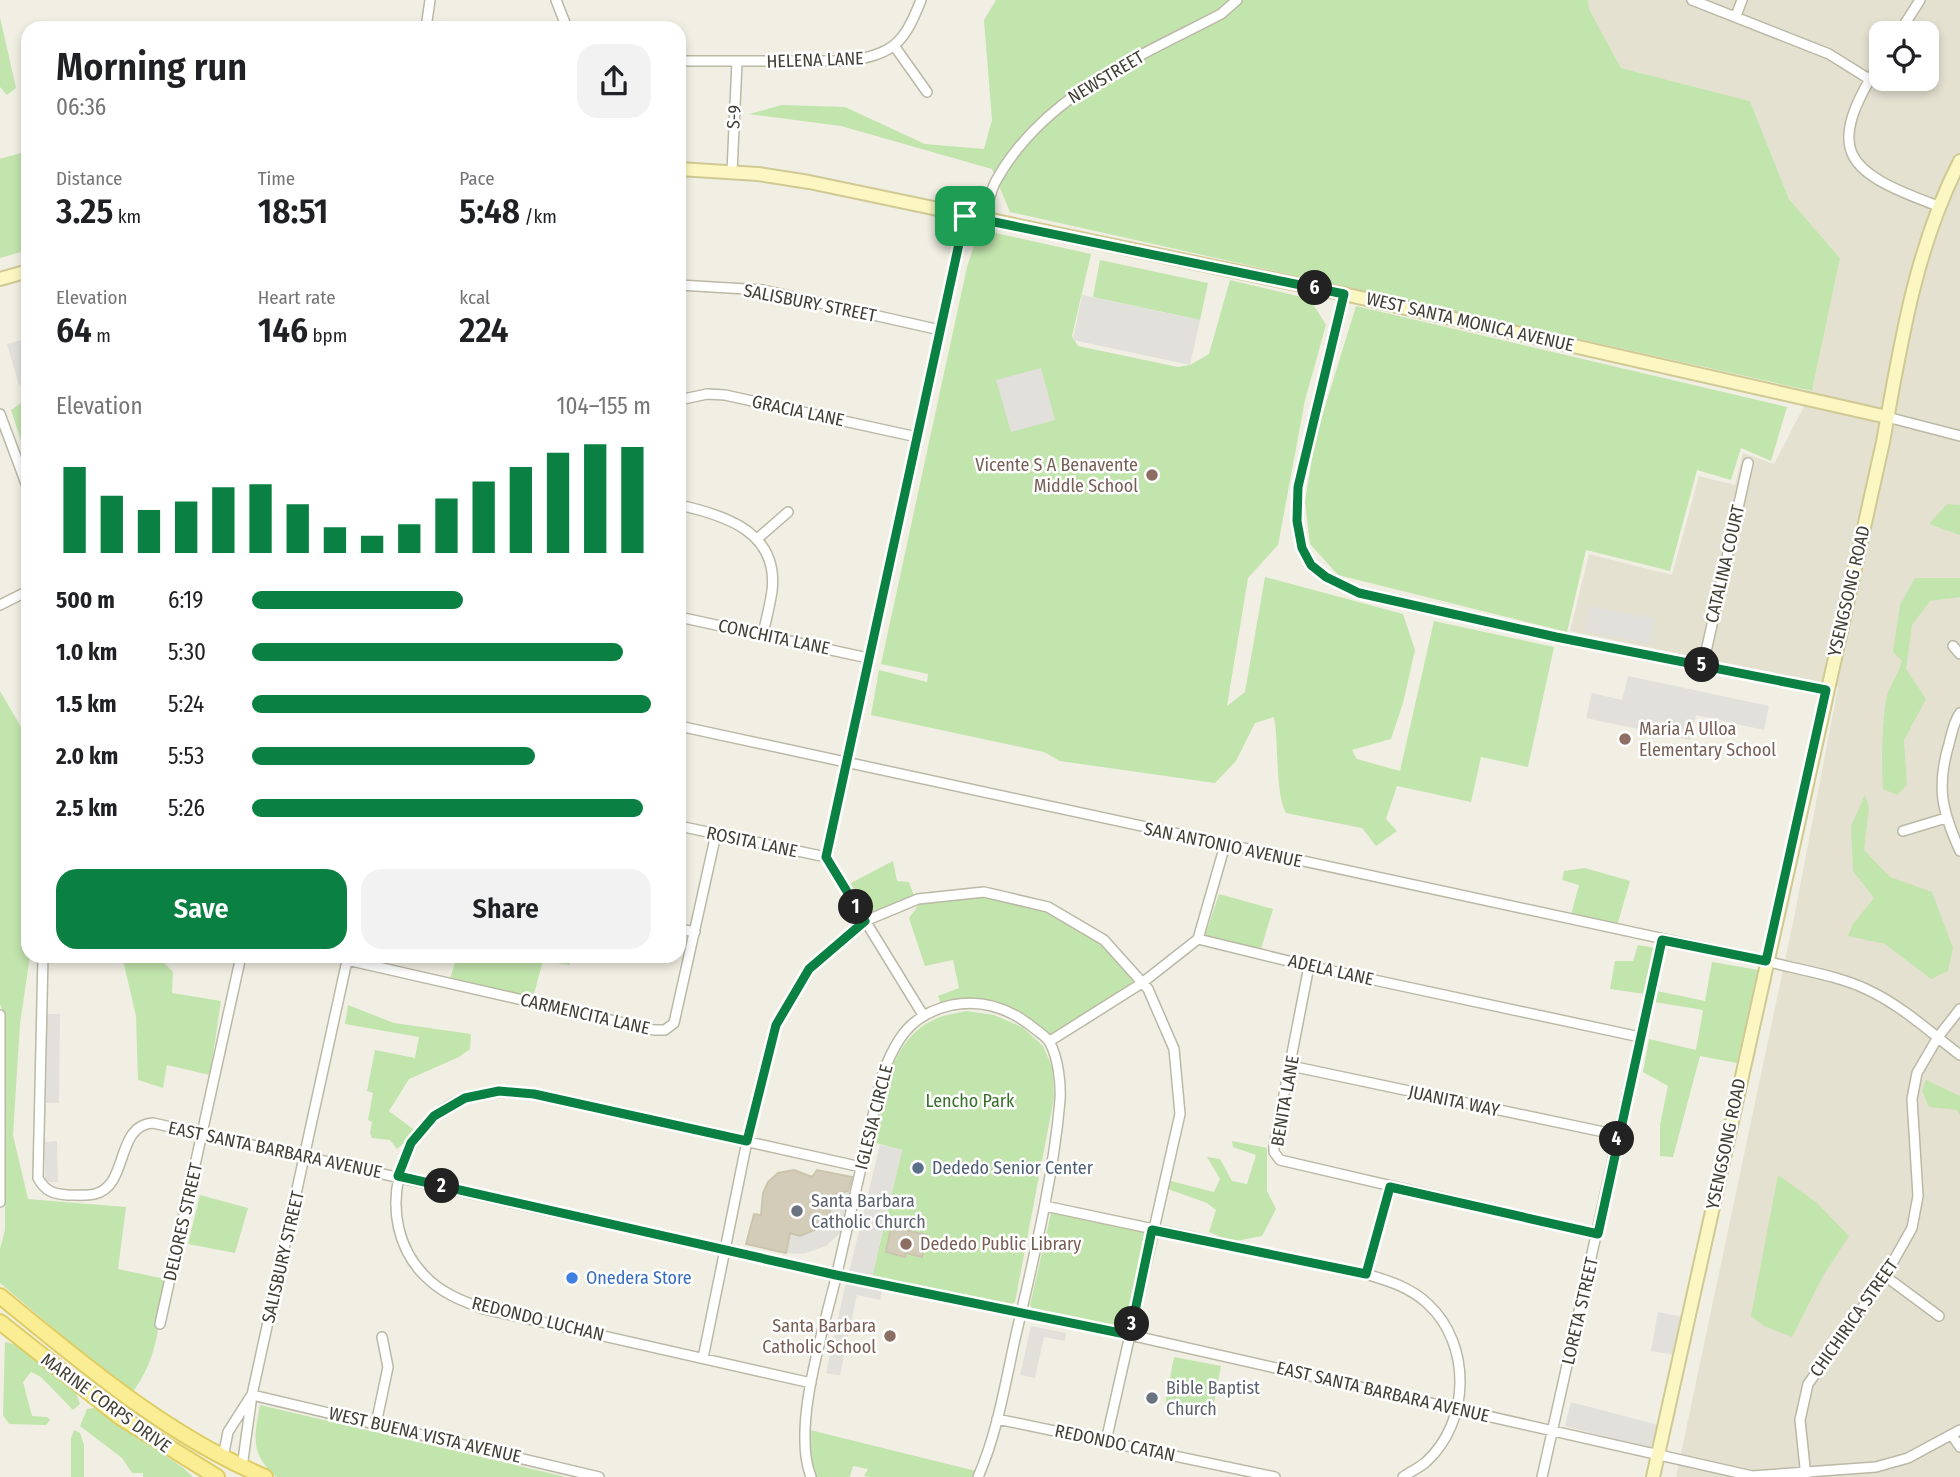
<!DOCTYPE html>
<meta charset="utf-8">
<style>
:root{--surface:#fff;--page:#f2f2f2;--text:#202124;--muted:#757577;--accent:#0b8043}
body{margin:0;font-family:"Fira Sans Condensed",sans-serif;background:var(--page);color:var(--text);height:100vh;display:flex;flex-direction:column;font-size:26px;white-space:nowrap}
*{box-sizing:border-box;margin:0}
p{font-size:23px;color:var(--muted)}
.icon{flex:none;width:38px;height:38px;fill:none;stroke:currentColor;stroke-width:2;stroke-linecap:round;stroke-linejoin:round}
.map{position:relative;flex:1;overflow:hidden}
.side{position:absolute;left:21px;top:21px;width:665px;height:942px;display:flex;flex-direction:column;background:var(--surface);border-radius:21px;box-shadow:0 4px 10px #0003}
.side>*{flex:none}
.tools{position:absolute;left:1869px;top:21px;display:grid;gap:14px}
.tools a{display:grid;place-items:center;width:70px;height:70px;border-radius:14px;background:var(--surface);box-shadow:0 4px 10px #0003;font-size:35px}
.pin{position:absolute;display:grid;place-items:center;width:60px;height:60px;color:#fff;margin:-30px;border-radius:14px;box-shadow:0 4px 10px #0006}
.km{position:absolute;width:35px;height:35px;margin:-18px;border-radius:50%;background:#222;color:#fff;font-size:19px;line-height:35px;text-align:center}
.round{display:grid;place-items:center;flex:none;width:74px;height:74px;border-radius:21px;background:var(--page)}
.head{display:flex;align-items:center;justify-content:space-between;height:119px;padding:0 35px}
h1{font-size:38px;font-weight:600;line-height:52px}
.stats{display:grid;grid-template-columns:repeat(3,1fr);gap:10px;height:119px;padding:7px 35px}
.stats div{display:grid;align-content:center}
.stats b{font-size:35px;font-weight:600}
.stats small{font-size:19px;font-weight:400}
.stats p{font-size:19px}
.chart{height:196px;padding:14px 35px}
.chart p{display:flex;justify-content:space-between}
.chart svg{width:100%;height:126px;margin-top:7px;stroke:var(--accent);stroke-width:6}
.cta{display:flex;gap:14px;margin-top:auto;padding:14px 35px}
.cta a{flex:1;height:80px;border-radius:21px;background:var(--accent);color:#fff;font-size:28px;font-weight:600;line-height:80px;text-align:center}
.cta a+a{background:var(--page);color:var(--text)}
ul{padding:0 35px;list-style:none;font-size:23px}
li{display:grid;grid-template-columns:112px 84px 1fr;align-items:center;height:52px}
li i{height:18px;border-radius:9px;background:var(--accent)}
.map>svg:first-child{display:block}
.residential{fill:#e4e1d1;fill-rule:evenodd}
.green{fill:#c2e4ad}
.parking{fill:#e1e0db}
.building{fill:#d2ccb9;stroke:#ccc5ad;stroke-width:2}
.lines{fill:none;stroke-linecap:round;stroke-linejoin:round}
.street-casing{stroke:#bbb8a6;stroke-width:12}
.secondary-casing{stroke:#cfc994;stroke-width:16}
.primary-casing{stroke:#decd64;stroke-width:18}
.street{stroke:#fff;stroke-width:9}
.secondary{stroke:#fcf7c2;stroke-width:12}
.primary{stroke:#faed93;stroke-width:14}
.route-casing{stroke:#fff;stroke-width:14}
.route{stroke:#0b8043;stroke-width:9}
.education-dot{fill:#8d6e63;stroke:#fff;stroke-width:2.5}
.service-dot{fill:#5c6f8a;stroke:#fff;stroke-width:2.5}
.worship-dot{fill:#6b7280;stroke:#fff;stroke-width:2.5}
.shop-dot{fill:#3f7fe0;stroke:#fff;stroke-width:2.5}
.labels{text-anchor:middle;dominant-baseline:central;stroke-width:5;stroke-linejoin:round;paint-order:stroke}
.street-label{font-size:18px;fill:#423f34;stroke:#fff}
.education-label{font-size:18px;fill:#785e54;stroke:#fff;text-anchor:end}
.park-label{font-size:18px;fill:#39702a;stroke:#fff}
.service-label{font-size:18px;fill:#4e5e75;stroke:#fff;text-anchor:start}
.worship-label{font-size:18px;fill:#5b616d;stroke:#fff;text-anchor:start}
.shop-label{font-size:18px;fill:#366cbe;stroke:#fff;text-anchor:start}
</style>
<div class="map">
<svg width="1960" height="1477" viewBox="0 0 1960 1477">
<rect width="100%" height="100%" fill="#f1efe3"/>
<!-- residential -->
<path class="residential" d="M1588,0H1960V1477H1676L1794,918L1838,687L1570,631L1589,554L1672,575L1699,476L1735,485L1743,453L1774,464L1812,391L1840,258L1789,199L1750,101L1621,68L1589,9ZM1881,33H1927V79H1881Z"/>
<!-- green -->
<path class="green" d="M996,0H1588L1589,9L1621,68L1750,101L1789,199L1840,258L1812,391L1010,212L992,169L841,126L749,114L782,105L845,107L925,144L984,149L992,120L984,20Z
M0,17L16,88L7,95L0,87Z
M28,151V250L0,258V159Z
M991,232L1091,254L1072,336L1078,346L1178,367L1190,365L1209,354L1230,280L1310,299L1326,325L1305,400L1278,545L1248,578L1227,706L1245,692L1265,577L1403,614L1415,650L1403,703L1391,739L1352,750L1357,759L1400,771L1434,621L1554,647L1528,767L1481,757L1471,802L1397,786L1386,819L1397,831L1376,846L1362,828L1286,813C1275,794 1279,743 1274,717L1255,723L1236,761L1215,783L1060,761L1044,752L871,715L879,670L927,682L928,674L881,664L967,267L976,239Z
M1100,260L1208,283L1200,320L1093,297Z
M1356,306L1787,407L1771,461L1741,448L1731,480L1697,470L1670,571L1586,550L1567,632L1338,575L1310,544L1305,502L1315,439Z
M24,401L28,414V462L11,410Z
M1947,504L1960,505V535L1929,524Z
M1915,578H1960V597L1930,601L1912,625L1906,669L1926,699L1904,740L1907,785L1897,795L1883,789C1881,771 1882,705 1889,690C1894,679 1898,674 1902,661L1893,652L1900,605Z
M0,691L28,739L30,956L20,1024L13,1135L28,1199L126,1207L118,1269L165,1279C159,1321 159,1359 131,1394L0,1283V1249L5,1230L4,1015L0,1004Z
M1865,795L1869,807L1864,850L1890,877L1932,892L1953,948L1948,971L1931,979L1885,944L1848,936L1853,924L1874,898L1853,871L1851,826Z
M893,861L897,881L909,882L914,896L867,915L849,884Z
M1585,868L1630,881L1617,926L1571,915L1579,885L1562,880L1564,871Z
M1219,894L1273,909L1260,952L1205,936Z
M984,895L1046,909L1103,941L1137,983L1050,1038L997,1003L941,1005L938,996L959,988L953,960L925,966L909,918L920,903Z
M1638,945L1657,948L1645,994L1610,989L1615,961H1633Z
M122,956H157L173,972L172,993L221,1001L210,1075L167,1065L163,1088L138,1080L136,1016Z
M457,956H570V965L543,961L533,997L450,979Z
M1712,962L1758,970L1737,1063L1700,1056L1673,1157L1660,1156V1125L1668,1086L1643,1072L1649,1039L1696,1050L1703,1010L1655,1002L1657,991L1705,1001Z
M348,1005L394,1023L471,1034L470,1049L459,1057L409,1079L389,1111L417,1132L397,1149L390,1140L372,1138L370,1133L372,1122L368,1120L373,1093L367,1091L375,1050L415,1058L419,1037L345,1024Z
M967,1011L994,1015L1022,1027L1043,1046L1053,1069L1054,1098L1015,1302L1008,1306L872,1277L902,1150L872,1142C883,1097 890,1035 940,1017C949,1014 958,1013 967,1011Z
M1926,1080L1960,1096V1115L1957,1110L1929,1107L1922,1091Z
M1232,1141L1267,1148V1191L1276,1209L1262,1236L1231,1242L1209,1232L1216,1210L1207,1203L1168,1189L1167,1180L1214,1192L1220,1179L1207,1157L1220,1159L1232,1181L1247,1184L1256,1155L1233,1147Z
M1778,1175L1816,1202L1849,1236L1823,1276L1792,1337L1764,1326L1751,1316Z
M200,1195L248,1208L235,1253L188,1244Z
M1051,1213L1147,1233L1126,1326L1115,1329L1034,1311L1030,1305Z
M5,1342L16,1345L75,1390L80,1404L73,1410L41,1377L31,1372L23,1382L32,1416L47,1417L50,1420L46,1425L9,1424L3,1415Z
M1174,1357L1221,1366L1212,1413L1165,1404Z
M260,1405L566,1477H276C250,1453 254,1438 260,1405Z
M94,1408L182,1467L193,1477H143V1473H132L122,1458L80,1426L87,1409Z
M74,1430L80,1433L84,1445V1477H71V1438Z
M810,1430L976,1471L973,1477H870L864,1476L868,1469L853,1466L850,1477H817L812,1463Z"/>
<!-- parking -->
<path class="parking" d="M1082,295L1200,320L1190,365L1073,340Z
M28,338V383L19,385L7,344Z
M1041,368L1055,420L1011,432L996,380Z
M1590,606L1655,619L1650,644L1585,631Z
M1628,676L1769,706L1764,730L1696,715L1690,740L1586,718L1592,693L1622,700Z
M47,1014H60L59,1103H46Z
M57,1141L58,1182H45V1142Z
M880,1145L902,1150L872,1277L849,1272Z
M851,1191L850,1205L840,1233L826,1246L803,1254L786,1253L790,1233L800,1236L822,1227L829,1218L832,1195Z
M846,1282L882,1290L880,1300L857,1295L840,1375H837L826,1373Z
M1658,1312L1683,1317L1675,1355L1651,1351Z
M1031,1326L1066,1333L1065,1341L1044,1337L1035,1378L1020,1375Z
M1571,1402L1658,1425L1652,1449L1565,1426Z"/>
<!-- building -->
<path class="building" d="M794,1170L812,1177L817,1170L852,1177L848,1191L832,1195L829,1218L822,1227L800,1236L790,1233L786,1253L746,1244L754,1214L761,1215L763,1193L768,1182L778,1173Z
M891,1227L927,1235L922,1257L906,1253L905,1257L886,1252Z"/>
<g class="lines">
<defs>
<path id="street" d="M556,0L567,28
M1692,0L1829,54L1869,79
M1736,16L1742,0
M426,28L430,0
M1899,33L1920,0
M895,47L927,92
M679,61H848C894,54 904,43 921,0
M1881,61C1822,153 1846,172 1938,206
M732,172L737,62
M984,219C988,207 990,190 997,179C1045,94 1139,57 1221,14L1237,0
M679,285L763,290L940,330
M1344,294L1298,487L1297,521L1302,548L1311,565L1326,577L1359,593L1556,637L1826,690
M679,400L707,394L725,395L917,437
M0,414L28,489
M1887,417L1960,436
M679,505C725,515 779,532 772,591C770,605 766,620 763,634
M757,539L788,512
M0,605L28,591
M679,617L868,658
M1953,646L1960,654
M1703,665L1748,463
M1960,713C1953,723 1952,733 1949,744C1936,787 1942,811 1960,851
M679,726L1766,961C1799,970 1836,975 1866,989C1901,1005 1930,1032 1960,1055
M679,826L826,857
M1903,831L1946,818
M679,929L695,932
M1198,939L1225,845
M43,956L38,1178C45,1191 53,1194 68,1195C77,1195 87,1196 95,1194C129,1186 115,1125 153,1123L836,1275L1130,1335L1752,1476L1876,1467L1908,1458L1960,1430
M347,960L654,1030H665L674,1023L716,834
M1309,966L1274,1146V1152L1280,1160L1598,1234
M0,1015V1202
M923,1015L826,857L965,216
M1050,1041L1142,983L1198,939L1309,966L1640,1037
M1291,1066L1618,1135
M1045,1206L1366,1274C1389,1281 1410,1287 1428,1304C1472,1345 1470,1422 1426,1462C1419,1468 1410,1472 1403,1477
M1366,1274L1390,1187
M1885,1276L1939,1316
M160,1324L241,956
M703,1358L747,1141L776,1025L809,969L865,921L918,899L984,892L1048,907L1104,940L1148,989L1174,1049L1180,1114L1106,1441
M811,1383L484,1309C462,1301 441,1293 424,1275C372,1222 396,1122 466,1098C489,1090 511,1092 535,1094L861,1167
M252,1395L599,1477
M997,1419L1275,1477
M376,1424L388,1367L382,1337
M1952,1435L1960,1447
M223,1457L228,1432L251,1396
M242,1467L252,1395L348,956
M811,1477C791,1426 825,1326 837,1273C852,1207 867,1142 882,1076C896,1038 911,1014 952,1005C983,999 1011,1009 1035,1029C1040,1033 1048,1038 1050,1043C1058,1058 1061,1083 1060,1100C1053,1181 1033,1261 1015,1339C1005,1385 997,1434 978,1477
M1542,1477L1662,940
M1806,1477L1800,1420L1808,1384L1885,1276L1912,1228L1918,1196L1912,1099L1917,1073L1938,1037L1960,1009"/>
<path id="secondary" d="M679,169L758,174L809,182L1344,294L1887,417
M0,279L28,271
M1653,1477L1883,442C1900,347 1915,248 1960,161"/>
<path id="primary" d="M0,1296C83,1364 165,1434 265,1477
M0,1322L120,1417L217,1477"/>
</defs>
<!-- street casing -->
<use href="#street" class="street-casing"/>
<!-- secondary casing -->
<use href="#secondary" class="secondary-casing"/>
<!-- primary casing -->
<use href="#primary" class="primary-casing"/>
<!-- street -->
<use href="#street" class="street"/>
<!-- secondary -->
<use href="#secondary" class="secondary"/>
<!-- primary -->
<use href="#primary" class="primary"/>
</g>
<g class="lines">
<defs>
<path id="route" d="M965,216L1344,294L1298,487L1297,521L1302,548L1311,565L1326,577L1359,593L1556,637L1826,690L1766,961L1662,940L1598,1234L1390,1187L1366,1274L1152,1230L1130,1335L836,1275L398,1176L411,1143L434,1116L465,1098L499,1091L534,1094L747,1141L776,1025L809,969L865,921L826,857Z"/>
</defs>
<!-- route casing -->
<use href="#route" class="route-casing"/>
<!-- route -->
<use href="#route" class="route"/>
</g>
<!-- markers -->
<g class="education-dot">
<circle cx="1152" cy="475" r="7"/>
<circle cx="1625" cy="739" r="7"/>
<circle cx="906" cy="1244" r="7"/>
<circle cx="890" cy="1336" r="7"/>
</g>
<circle class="service-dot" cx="918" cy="1168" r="7"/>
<g class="worship-dot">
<circle cx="797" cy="1211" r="7"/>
<circle cx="1152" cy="1398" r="7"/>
</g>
<circle class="shop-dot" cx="572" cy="1278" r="7"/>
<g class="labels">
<!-- street labels -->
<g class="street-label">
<text transform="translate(815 60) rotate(-2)">HELENA LANE</text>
<text transform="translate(1106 77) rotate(-31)">NEWSTREET</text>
<text transform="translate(734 117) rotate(-87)">S-9</text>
<text transform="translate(810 303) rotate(11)">SALISBURY STREET</text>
<text transform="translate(1470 322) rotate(13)">WEST SANTA MONICA AVENUE</text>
<text transform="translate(798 411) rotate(12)">GRACIA LANE</text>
<text transform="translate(1725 564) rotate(-77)">CATALINA COURT</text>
<text transform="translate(1849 591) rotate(-77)">YSENGSONG ROAD</text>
<text transform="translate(774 637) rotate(12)">CONCHITA LANE</text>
<text transform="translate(752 842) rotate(12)">ROSITA LANE</text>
<text transform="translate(1223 845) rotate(12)">SAN ANTONIO AVENUE</text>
<text transform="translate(1331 970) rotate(13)">ADELA LANE</text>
<text transform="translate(585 1014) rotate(13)">CARMENCITA LANE</text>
<text transform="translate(1285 1101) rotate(-80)">BENITA LANE</text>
<text transform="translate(1454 1101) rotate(12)">JUANITA WAY</text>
<text transform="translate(874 1117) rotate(-76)">IGLESIA CIRCLE</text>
<text transform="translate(1726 1144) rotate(-78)">YSENGSONG ROAD</text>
<text transform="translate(275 1150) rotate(12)">EAST SANTA BARBARA AVENUE</text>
<text transform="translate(183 1222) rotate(-77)">DELORES STREET</text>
<text transform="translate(283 1257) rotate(-77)">SALISBURY STREET</text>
<text transform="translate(1580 1311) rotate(-77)">LORETA STREET</text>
<text transform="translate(1854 1318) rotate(-55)">CHICHIRICA STREET</text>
<text transform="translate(538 1319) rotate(14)">REDONDO LUCHAN</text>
<text transform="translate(1383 1392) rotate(13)">EAST SANTA BARBARA AVENUE</text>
<text transform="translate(106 1403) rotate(36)">MARINE CORPS DRIVE</text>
<text transform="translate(425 1435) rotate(13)">WEST BUENA VISTA AVENUE</text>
<text transform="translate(1115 1443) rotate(12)">REDONDO CATAN</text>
</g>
<!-- education labels -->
<g class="education-label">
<text x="1138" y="465">Vicente S A Benavente<tspan x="1138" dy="21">Middle School</tspan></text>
<text x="1639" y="729" text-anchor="start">Maria A Ulloa<tspan x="1639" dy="21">Elementary School</tspan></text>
<text x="920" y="1244" text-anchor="start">Dededo Public Library</text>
<text x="876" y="1326">Santa Barbara<tspan x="876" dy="21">Catholic School</tspan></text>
</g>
<!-- park labels -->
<g class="park-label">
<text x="970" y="1101">Lencho Park</text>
</g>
<!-- service labels -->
<g class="service-label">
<text x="932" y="1168">Dededo Senior Center</text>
</g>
<!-- worship labels -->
<g class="worship-label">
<text x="811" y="1201">Santa Barbara<tspan x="811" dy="21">Catholic Church</tspan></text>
<text x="1166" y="1388">Bible Baptist<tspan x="1166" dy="21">Church</tspan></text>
</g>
<!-- shop labels -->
<g class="shop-label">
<text x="586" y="1278">Onedera Store</text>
</g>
</g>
</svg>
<div class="tools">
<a><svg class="icon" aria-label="locate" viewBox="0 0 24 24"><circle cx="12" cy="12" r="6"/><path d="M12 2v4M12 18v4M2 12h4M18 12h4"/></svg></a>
</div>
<div class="pin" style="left:965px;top:216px;background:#1e9e55"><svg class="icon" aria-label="arrive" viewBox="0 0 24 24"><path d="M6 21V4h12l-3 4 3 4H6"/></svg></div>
<b class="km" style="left:856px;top:907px">1</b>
<b class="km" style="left:442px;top:1186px">2</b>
<b class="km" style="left:1132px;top:1324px">3</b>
<b class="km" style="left:1617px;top:1139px">4</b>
<b class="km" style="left:1702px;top:665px">5</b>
<b class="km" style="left:1315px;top:288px">6</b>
<section class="side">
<div class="head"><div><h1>Morning run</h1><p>06:36</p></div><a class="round"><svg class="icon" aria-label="share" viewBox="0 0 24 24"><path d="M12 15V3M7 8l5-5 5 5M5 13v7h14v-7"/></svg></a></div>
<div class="stats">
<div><p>Distance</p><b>3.25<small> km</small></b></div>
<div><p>Time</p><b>18:51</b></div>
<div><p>Pace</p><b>5:48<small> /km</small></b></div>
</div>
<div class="stats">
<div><p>Elevation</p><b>64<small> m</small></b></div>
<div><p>Heart rate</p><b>146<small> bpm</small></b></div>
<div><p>kcal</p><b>224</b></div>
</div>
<div class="chart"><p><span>Elevation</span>104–155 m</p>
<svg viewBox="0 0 160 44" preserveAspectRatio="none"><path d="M5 44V14M15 44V24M25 44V29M35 44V26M45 44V21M55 44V20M65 44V27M75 44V35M85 44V38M95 44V34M105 44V25M115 44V19M125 44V14M135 44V9M145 44V6M155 44V7"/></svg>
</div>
<ul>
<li><b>500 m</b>6:19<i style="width:53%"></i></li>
<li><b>1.0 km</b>5:30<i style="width:93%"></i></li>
<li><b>1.5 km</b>5:24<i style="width:100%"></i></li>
<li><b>2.0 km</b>5:53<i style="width:71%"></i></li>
<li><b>2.5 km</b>5:26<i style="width:98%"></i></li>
</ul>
<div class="cta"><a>Save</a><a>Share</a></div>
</section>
</div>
